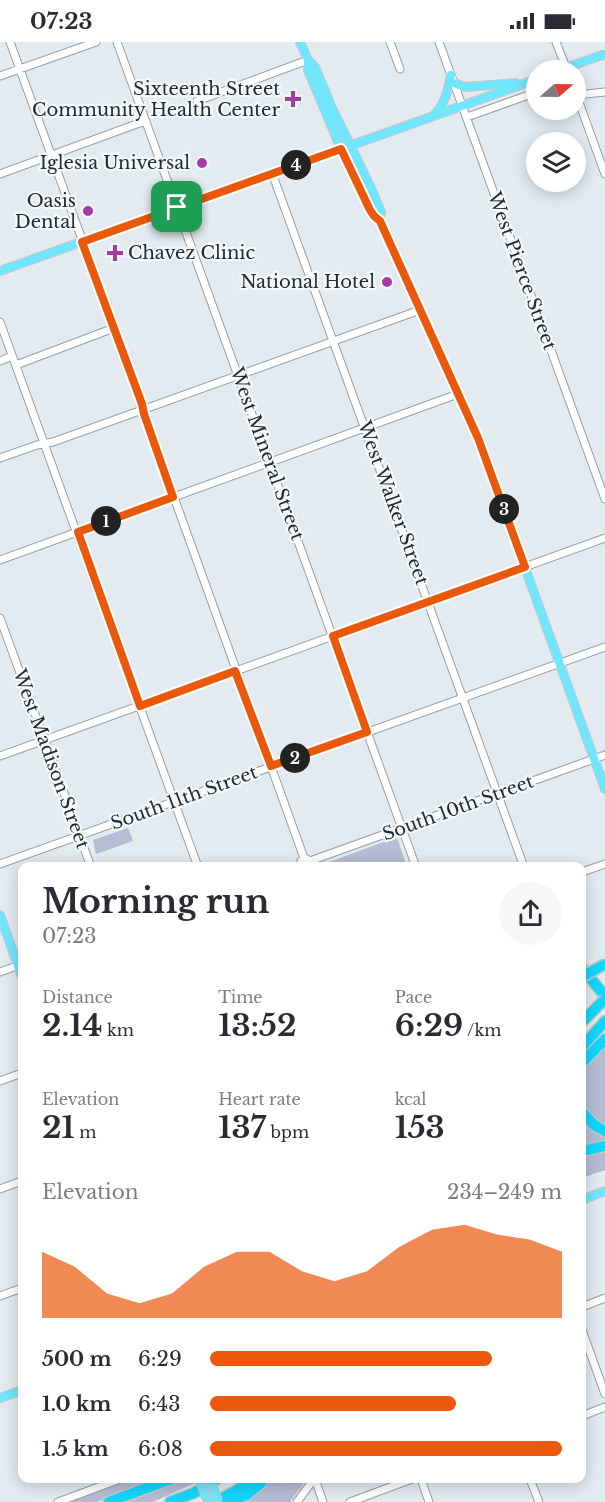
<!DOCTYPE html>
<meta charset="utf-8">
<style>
:root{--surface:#fff;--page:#f7f7f7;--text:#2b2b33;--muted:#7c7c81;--accent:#ea580c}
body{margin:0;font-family:"Libre Baskerville",serif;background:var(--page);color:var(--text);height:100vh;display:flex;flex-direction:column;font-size:22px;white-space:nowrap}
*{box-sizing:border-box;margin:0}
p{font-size:20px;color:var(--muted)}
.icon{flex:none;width:33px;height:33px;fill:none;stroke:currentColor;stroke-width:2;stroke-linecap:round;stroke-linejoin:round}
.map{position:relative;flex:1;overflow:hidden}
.panel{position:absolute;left:18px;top:820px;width:568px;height:621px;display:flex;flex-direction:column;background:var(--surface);border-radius:12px;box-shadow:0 3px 15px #0003}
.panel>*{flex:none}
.needle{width:39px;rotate:70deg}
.tools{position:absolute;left:526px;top:18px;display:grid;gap:12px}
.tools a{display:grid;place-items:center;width:60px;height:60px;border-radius:50%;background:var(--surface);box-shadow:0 3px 15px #0003;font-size:30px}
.pin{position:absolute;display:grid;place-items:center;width:51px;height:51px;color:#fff;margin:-26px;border-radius:12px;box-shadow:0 3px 9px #0006}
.km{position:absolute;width:30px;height:30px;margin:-15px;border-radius:50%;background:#222;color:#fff;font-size:16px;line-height:30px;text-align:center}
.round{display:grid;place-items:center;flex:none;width:63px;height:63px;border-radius:32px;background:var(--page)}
.summary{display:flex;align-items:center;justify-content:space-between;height:102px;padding:0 24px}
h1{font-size:33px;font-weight:800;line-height:45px}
.stats{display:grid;grid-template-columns:repeat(3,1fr);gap:9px;height:102px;padding:6px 24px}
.stats div{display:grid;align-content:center}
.stats b{font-size:30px;font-weight:800}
.stats small{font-size:16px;font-weight:400}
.stats p{font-size:16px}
.chart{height:168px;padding:12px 24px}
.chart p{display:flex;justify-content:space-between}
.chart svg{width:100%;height:108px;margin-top:6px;fill:var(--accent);opacity:.7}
ul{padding:0 24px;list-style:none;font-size:20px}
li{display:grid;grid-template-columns:96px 72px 1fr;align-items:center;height:45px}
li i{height:15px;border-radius:8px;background:var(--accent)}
.status{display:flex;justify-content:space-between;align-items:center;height:42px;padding:0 30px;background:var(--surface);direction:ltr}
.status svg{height:16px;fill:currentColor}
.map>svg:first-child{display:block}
.green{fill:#b5bcd5}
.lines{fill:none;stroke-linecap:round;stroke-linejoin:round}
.minor-casing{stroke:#979ea3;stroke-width:9}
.major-casing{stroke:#c7c8c8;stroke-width:10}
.highway-casing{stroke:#c7c8c8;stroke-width:13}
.minor{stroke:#fff;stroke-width:7}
.major{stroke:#70e6fe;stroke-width:8}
.highway{stroke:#11d6fd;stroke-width:10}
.major-bridge-casing{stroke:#c7c8c8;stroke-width:10;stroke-linecap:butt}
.highway-bridge-casing{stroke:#c7c8c8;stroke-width:13;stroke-linecap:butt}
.major-bridge{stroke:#70e6fe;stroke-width:8}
.highway-bridge{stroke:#11d6fd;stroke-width:10}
.route-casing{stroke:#fff;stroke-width:12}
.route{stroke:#ea580c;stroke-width:8}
.poi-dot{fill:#a33ca0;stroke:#f1f8fe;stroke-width:2}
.labels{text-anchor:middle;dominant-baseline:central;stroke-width:4.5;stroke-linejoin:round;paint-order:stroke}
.poi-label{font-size:18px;fill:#272a2c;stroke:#f1f8fe;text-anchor:end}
.street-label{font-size:18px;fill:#272a2c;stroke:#f1f8fe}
</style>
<div class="status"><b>07:23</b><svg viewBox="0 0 49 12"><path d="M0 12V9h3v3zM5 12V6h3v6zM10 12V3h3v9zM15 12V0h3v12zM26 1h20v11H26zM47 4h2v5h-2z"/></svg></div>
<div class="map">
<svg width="605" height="1460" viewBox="0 0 605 1460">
<rect width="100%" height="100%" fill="#e3ebf0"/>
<!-- green -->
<path class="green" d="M128,786L133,799L96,812L93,798Z
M394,796L398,798L407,825H316Z
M605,1001V1085L588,1073L582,1062V1034L587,1024Z
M582,1074L605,1092V1100L582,1106Z
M605,1107V1128L582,1136V1112Z
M128,1437H158L97,1460H66Z
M177,1437H193L195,1441L153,1460H117Z
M273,1437H307L290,1460H237Z"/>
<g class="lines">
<defs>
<path id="minor" d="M10,0L142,362L144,372L304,816
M117,0L416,825
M390,0L400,27
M439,0L605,457
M556,0L567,28
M0,34L96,0
M576,52L605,132
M576,53L605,50
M197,59L308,18
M467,75L537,50
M272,131L524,825
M0,132L145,79
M0,280L198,825
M0,319L12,314
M16,323L114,286
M0,416L37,403L53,400L420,268
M0,518L458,352
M0,576L91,825
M0,714L605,496
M310,819L605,713
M0,822L605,605
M304,825L301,819L305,816L310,819L308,825
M582,830L605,822
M0,930L22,922
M0,1039L22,1031
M0,1147L22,1139
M0,1254L22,1246
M582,1265L605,1256
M582,1288L605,1352
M582,1374L605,1365
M315,1437L323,1460
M421,1437L429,1460
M530,1437L539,1460
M58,1460L120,1437
M297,1460L314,1437
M350,1460L412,1437"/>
<path id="major" d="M300,0L308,18L315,25L332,66L370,144L381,170L380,179L478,396L605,747
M308,18V28L341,107L370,168L374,174L380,179
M454,41L465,45L516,41
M434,73C445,63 448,47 451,33
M0,229L537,37
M0,873L22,935
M582,1158L605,1149
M0,1356L22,1348"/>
<path id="highway" d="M582,926L605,954
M582,1005L605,979
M582,1021L605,997
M582,1070L594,1083L605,1089
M582,1109L605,1104
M109,1460L171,1437
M170,1460L194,1451L217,1437
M215,1460L258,1437
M232,1460L248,1452L262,1440"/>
</defs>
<!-- minor casing -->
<use href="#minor" class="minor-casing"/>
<!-- major casing -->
<use href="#major" class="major-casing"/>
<!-- highway casing -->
<use href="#highway" class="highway-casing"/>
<!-- minor -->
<use href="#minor" class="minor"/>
<!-- major -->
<use href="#major" class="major"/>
<!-- highway -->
<use href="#highway" class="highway"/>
<defs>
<path id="major-bridge" d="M560,28L605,12
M199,1437L208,1460
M210,1437L218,1459"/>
<path id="highway-bridge" d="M582,935L605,922
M582,980L605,957"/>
</defs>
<!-- major-bridge casing -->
<use href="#major-bridge" class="major-bridge-casing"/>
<!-- highway-bridge casing -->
<use href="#highway-bridge" class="highway-bridge-casing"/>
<!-- major-bridge -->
<use href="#major-bridge" class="major-bridge"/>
<!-- highway-bridge -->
<use href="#highway-bridge" class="highway-bridge"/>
</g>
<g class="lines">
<defs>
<path id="route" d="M341,107L370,168L374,174L380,179L478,396L525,525L333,594L367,690L271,724L235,629L140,664L78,490L173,455L144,372L142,362L82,200Z"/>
</defs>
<!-- route casing -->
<use href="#route" class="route-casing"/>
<!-- route -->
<use href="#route" class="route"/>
</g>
<!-- markers -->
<g class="poi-dot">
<path d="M290 48h6v6h6v6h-6v6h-6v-6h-6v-6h6z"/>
<circle cx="202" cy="121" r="6"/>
<circle cx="88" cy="169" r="6"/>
<path d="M112 202h6v6h6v6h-6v6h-6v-6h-6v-6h6z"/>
<circle cx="387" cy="240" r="6"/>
</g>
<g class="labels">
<!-- poi labels -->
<g class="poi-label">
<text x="280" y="47">Sixteenth Street<tspan x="280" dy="21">Community Health Center</tspan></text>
<text x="190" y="121">Iglesia Universal</text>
<text x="76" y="159">Oasis<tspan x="76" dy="21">Dental</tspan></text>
<text x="128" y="211" text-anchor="start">Chavez Clinic</text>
<text x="375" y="240">National Hotel</text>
</g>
<!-- street labels -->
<g class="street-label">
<text transform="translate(522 229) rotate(70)">West Pierce Street</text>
<text transform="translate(267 412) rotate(70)">West Mineral Street</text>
<text transform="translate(393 461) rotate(70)">West Walker Street</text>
<text transform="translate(51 717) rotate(70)">West Madison Street</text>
<text transform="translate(184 756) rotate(-20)">South 11th Street</text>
<text transform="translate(458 766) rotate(-20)">South 10th Street</text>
</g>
</g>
</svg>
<div class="tools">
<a><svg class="needle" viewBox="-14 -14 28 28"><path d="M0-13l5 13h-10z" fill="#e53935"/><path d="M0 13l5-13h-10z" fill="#7c7c81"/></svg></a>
<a><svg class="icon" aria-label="layers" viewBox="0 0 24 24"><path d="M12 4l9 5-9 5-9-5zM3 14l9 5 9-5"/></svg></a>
</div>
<div class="pin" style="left:177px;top:165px;background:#1e9e55"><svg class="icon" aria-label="arrive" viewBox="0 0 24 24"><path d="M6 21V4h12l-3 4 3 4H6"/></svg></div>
<b class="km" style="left:106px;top:479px">1</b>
<b class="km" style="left:295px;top:716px">2</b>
<b class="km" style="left:504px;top:467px">3</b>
<b class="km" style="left:296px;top:123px">4</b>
<section class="panel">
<div class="summary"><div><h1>Morning run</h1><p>07:23</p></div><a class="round"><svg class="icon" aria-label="share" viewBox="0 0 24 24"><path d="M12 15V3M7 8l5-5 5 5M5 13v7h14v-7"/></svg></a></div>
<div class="stats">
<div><p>Distance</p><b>2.14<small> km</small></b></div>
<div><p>Time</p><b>13:52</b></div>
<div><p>Pace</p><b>6:29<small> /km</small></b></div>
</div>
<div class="stats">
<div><p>Elevation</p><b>21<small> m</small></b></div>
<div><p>Heart rate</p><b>137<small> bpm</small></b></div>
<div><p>kcal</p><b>153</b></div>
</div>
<div class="chart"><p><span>Elevation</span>234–249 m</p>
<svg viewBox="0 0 160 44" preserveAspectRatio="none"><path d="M0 44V17L10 23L20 34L30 38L40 34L50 23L60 17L70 17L80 25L90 29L100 25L110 15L120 8L130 6L140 10L150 12L160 17V44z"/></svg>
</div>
<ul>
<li><b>500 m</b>6:29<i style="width:80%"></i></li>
<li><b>1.0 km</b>6:43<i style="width:70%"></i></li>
<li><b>1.5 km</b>6:08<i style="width:100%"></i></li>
</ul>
</section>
</div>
